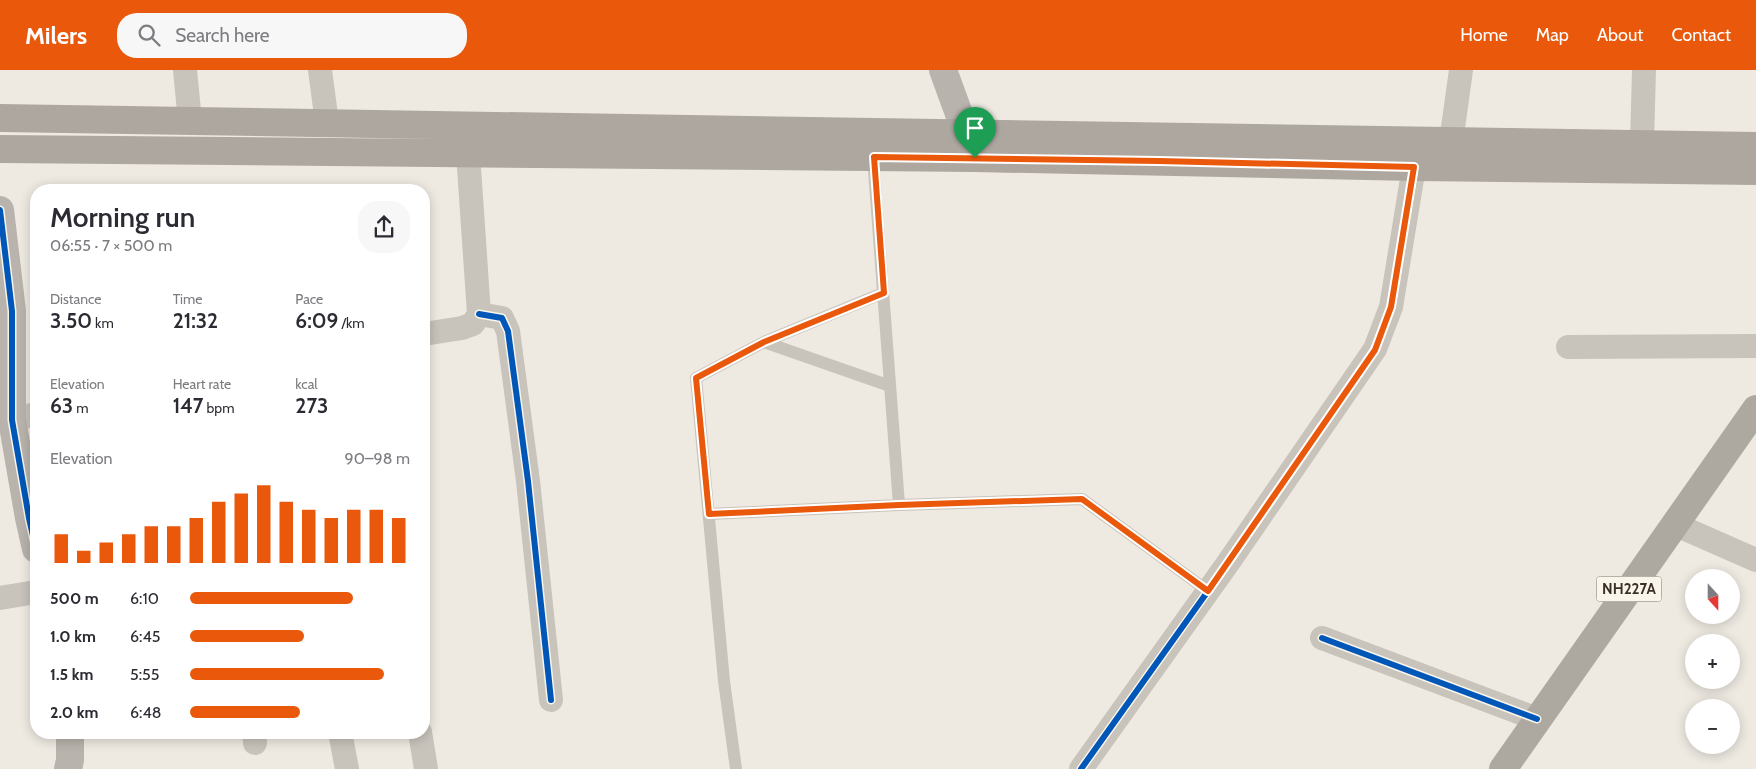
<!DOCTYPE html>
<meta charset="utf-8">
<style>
:root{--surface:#fff;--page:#f7f7f7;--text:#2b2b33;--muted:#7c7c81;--accent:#ea580c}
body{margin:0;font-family:Cabin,sans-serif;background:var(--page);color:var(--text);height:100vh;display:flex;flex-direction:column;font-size:19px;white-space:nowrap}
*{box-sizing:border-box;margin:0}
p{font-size:16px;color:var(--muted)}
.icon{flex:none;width:28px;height:28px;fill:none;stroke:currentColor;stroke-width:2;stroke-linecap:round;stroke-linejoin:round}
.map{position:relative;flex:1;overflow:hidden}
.side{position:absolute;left:30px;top:114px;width:400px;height:555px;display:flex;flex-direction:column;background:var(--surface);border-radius:20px;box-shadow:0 2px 12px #0003}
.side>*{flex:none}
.needle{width:32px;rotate:159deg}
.fabs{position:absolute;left:1685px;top:499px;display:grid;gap:10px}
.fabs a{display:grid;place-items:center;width:55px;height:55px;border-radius:50%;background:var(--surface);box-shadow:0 2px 12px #0003;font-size:25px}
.pin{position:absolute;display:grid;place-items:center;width:42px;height:42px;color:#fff;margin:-51px -21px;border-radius:50% 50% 50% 0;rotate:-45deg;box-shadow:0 0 5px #0007}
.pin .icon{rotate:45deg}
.round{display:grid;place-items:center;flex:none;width:52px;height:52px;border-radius:20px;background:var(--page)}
.headline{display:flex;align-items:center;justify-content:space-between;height:85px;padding:0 20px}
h1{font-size:28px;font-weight:600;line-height:38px}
.stats{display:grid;grid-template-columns:repeat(3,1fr);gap:8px;height:85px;padding:5px 20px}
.stats div{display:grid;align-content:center}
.stats b{font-size:21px;font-weight:600}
.stats small{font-size:14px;font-weight:400}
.stats p{font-size:14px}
.chart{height:140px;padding:10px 20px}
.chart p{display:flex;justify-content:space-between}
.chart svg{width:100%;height:90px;margin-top:5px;stroke:var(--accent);stroke-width:6}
ul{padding:0 20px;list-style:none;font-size:16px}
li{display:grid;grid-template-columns:80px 60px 1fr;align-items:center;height:38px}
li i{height:12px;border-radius:6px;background:var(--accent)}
header{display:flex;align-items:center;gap:30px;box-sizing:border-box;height:70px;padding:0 25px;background:var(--accent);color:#fff}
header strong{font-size:24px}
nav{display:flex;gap:28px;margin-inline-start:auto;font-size:18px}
.search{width:350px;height:45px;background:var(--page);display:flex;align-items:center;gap:12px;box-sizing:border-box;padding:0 18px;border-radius:20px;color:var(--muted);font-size:19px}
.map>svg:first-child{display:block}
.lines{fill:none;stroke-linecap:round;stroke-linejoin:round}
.lane{stroke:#c8c3bb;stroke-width:12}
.street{stroke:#c8c3bb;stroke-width:24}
.secondary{stroke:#b8b3ac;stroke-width:28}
.primary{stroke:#ada7a0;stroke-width:28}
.highway{stroke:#ada9a1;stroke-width:28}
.cycleway-casing{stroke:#faf5ea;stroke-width:9}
.cycleway{stroke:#0057b8;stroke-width:6}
.route-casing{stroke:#fff;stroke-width:10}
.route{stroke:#ea580c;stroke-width:6}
.labels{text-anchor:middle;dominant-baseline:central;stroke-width:5;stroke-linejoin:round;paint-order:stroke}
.shield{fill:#faf5ea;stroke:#736b63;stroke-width:1}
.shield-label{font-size:15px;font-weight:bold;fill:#393029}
</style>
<header>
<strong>Milers</strong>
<div class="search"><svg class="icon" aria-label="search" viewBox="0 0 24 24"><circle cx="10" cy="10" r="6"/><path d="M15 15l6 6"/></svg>Search here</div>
<nav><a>Home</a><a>Map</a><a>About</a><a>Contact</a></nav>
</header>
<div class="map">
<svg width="1756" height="699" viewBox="0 0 1756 699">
<rect width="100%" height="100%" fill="#eeeae2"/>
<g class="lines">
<!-- lane -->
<path class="lane" d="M873,87L899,435
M764,272L883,223
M709,444L899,435L1082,429L1208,521
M736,699L724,611L696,308L764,272L890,316"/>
<!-- street -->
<path class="street" d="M185,0L190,51
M320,0L327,53
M1451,72L1461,0
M1642,74L1644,0
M479,244L502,248L508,261L528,411L551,630
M424,264L462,258L473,254L479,244L468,83
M1568,277L1756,276
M12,350L36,344
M1674,454L1756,490
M0,528L36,522
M1322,568L1537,649
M254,662L255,673
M340,662L347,699
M420,662L426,699
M1081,699L1228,493L1375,279L1391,237L1414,97"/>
<!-- secondary -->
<path class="secondary" d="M943,0L974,85
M0,140L12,241V350L29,448L36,479
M68,699L70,690V662"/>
<!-- primary -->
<path class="primary" d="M0,48L1756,76
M0,79L975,88L1414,97L1756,101"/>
<!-- highway -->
<path class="highway" d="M1503,699L1756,339"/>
<defs>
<path id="cycleway" d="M0,140L12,241V350L29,448L36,479
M479,244L502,248L508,261L528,411L551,630
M1322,568L1537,649
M1081,699L1228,493L1375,279L1391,237L1414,97"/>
</defs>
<!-- cycleway casing -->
<use href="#cycleway" class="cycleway-casing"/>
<!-- cycleway -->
<use href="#cycleway" class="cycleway"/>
</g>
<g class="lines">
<defs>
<path id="route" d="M874,87L1159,91L1414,97L1391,237L1375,280L1208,521L1082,429L899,435L709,444L696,308L764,272L884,223Z"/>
</defs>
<!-- route casing -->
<use href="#route" class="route-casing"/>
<!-- route -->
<use href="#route" class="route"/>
</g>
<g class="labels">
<!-- shield labels -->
<rect class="shield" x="1596.5" y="506.5" width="65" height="25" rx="4"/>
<g class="shield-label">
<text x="1629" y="519">NH227A</text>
</g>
</g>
</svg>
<div class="fabs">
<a><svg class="needle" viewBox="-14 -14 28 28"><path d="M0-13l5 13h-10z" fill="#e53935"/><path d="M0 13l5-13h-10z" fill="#7c7c81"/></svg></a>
<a>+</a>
<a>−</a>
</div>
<div class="pin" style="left:975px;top:88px;background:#1e9e55"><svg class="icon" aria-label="arrive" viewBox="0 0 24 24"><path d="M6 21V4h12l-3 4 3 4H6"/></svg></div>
<section class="side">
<div class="headline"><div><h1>Morning run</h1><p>06:55 · 7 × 500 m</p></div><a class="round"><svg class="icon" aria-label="share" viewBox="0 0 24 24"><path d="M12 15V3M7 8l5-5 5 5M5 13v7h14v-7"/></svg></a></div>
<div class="stats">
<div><p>Distance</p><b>3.50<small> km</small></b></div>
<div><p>Time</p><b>21:32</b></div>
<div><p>Pace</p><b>6:09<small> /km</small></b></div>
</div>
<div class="stats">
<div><p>Elevation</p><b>63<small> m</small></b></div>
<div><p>Heart rate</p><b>147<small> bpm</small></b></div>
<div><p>kcal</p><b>273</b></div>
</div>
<div class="chart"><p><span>Elevation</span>90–98 m</p>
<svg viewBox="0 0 160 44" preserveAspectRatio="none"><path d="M5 44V30M15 44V38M25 44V34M35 44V30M45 44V26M55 44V26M65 44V22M75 44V14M85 44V10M95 44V6M105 44V14M115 44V18M125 44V22M135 44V18M145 44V18M155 44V22"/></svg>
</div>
<ul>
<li><b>500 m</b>6:10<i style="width:74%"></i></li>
<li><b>1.0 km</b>6:45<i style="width:52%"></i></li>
<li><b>1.5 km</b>5:55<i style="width:88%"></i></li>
<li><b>2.0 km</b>6:48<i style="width:50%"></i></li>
</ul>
</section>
</div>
